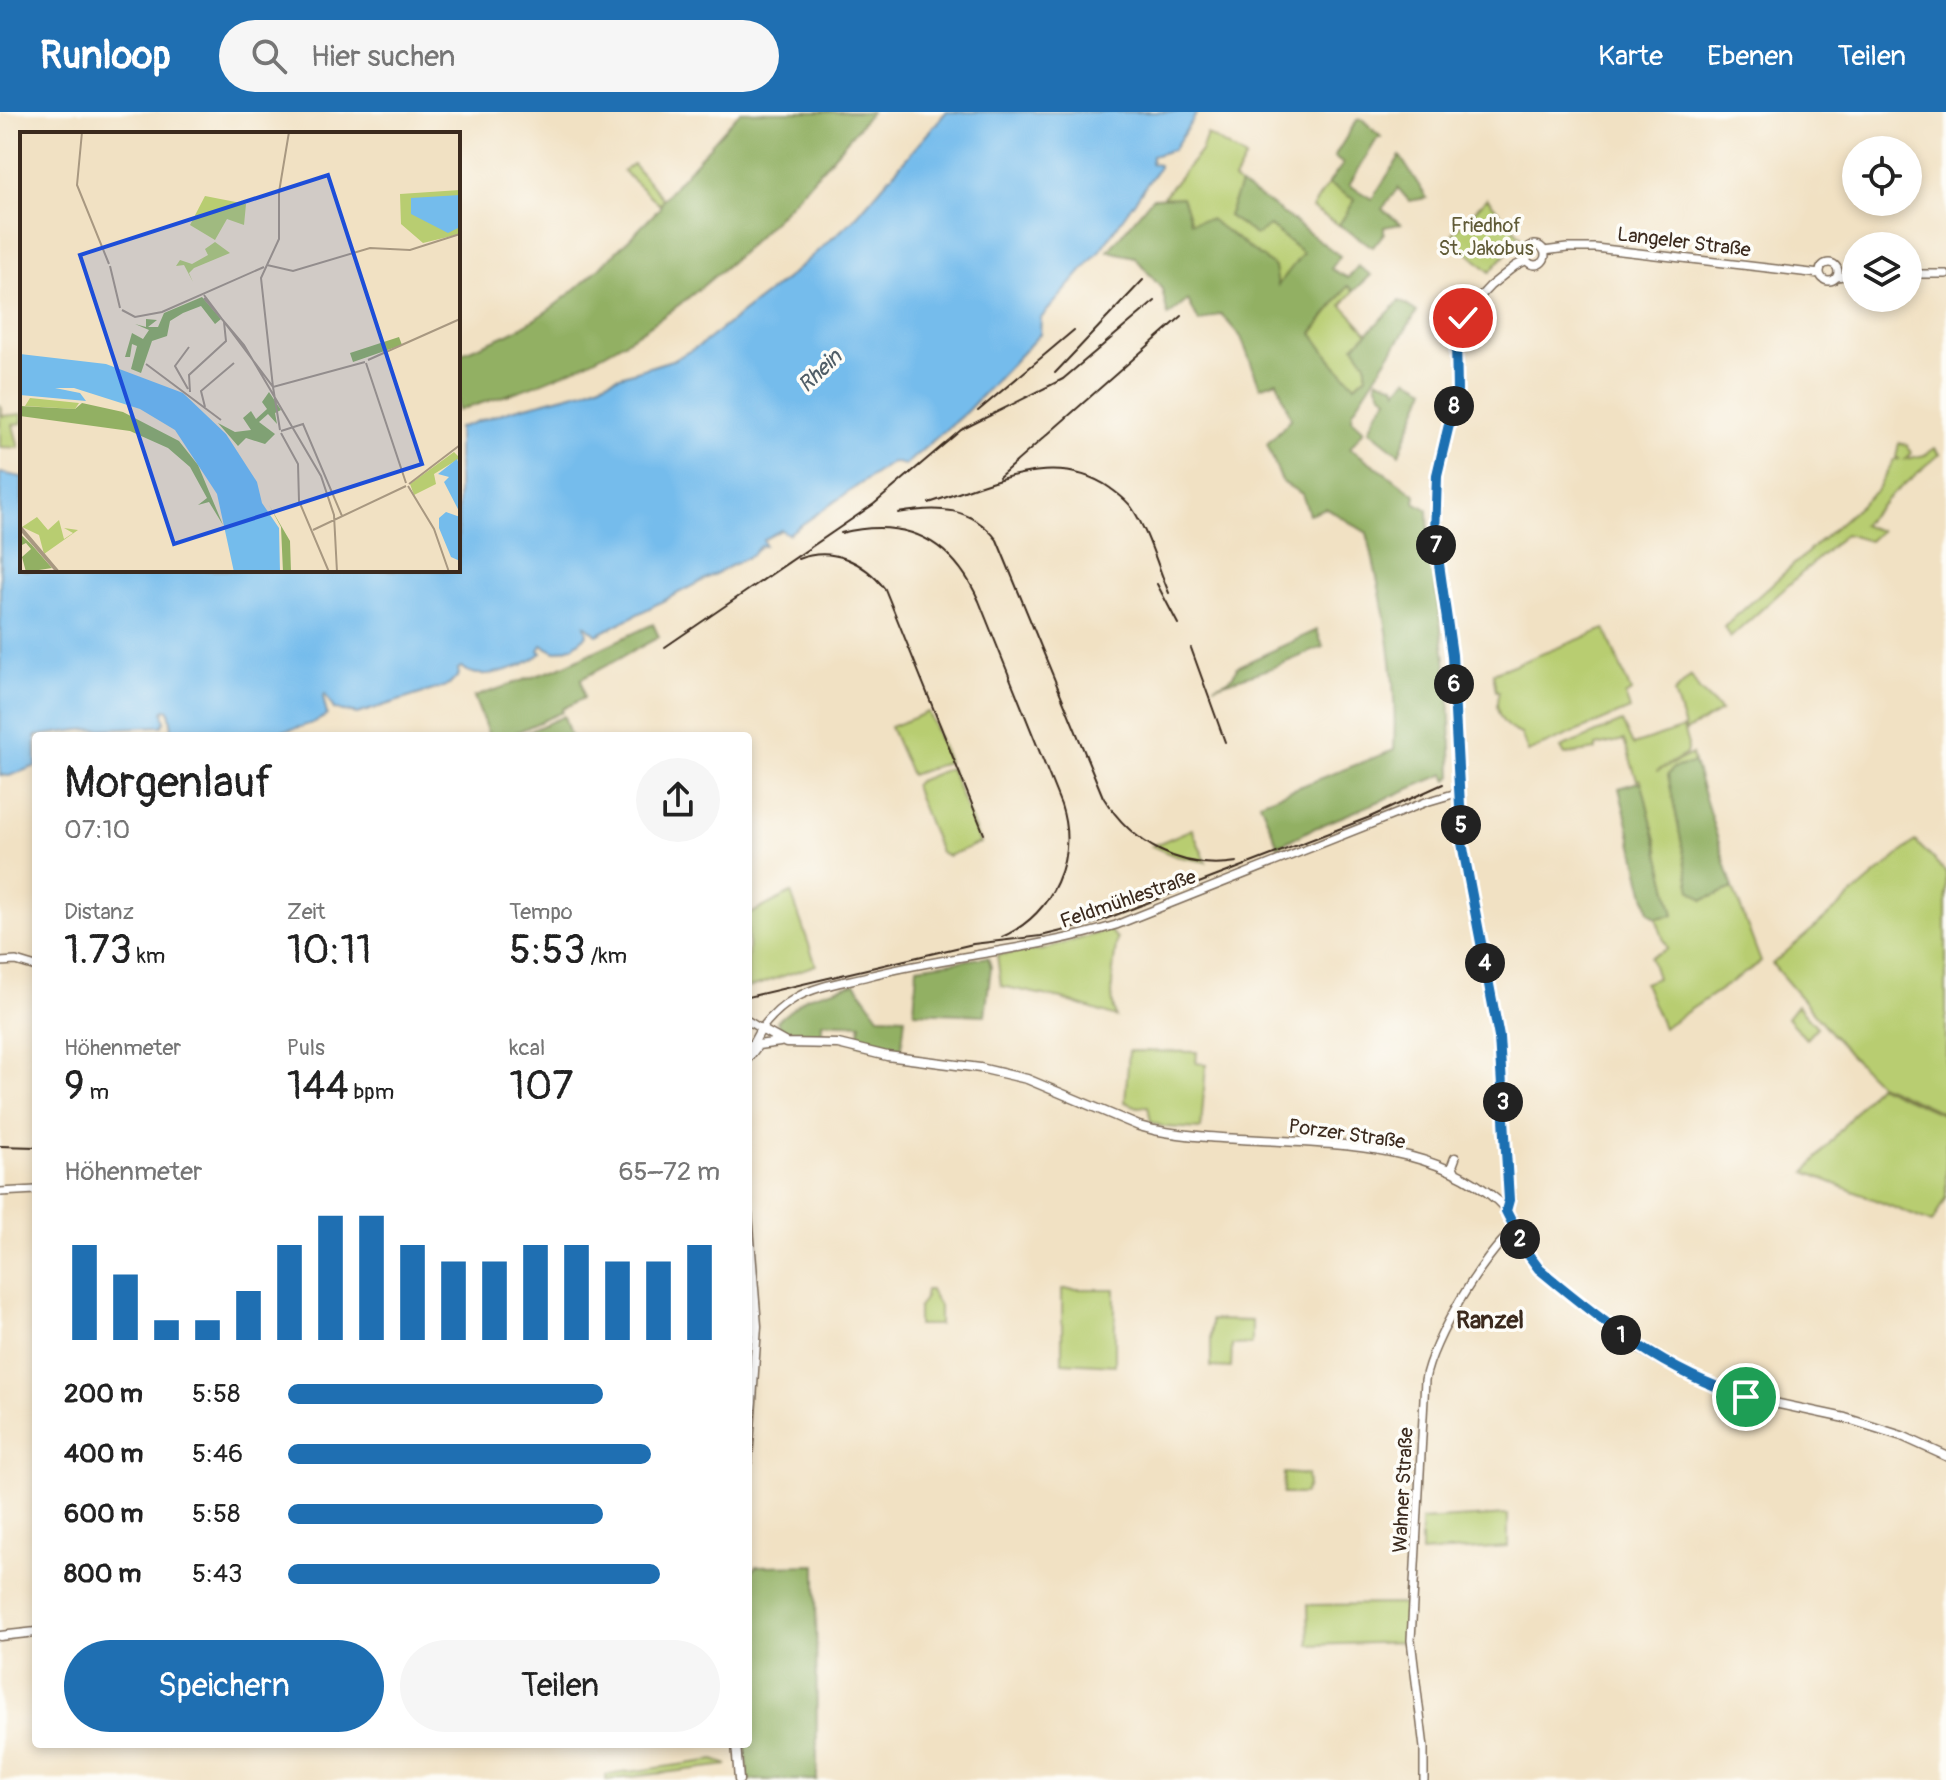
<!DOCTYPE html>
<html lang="de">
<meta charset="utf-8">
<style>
:root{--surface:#fff;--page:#f6f6f6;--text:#222;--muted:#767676;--accent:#1f6fb2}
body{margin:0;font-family:Pangolin,sans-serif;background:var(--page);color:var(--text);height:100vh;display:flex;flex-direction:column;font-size:30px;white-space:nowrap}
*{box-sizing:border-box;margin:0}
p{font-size:26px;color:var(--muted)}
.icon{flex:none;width:44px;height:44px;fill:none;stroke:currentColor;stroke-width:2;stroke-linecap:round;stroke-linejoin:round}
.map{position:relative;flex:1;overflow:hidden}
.side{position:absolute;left:32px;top:620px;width:720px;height:1016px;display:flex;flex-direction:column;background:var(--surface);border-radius:8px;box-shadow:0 4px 12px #0003}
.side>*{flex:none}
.fabs{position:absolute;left:1842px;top:24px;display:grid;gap:16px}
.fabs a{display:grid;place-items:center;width:80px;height:80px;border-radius:50%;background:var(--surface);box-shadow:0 4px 12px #0003;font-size:40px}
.pin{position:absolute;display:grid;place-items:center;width:68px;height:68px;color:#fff;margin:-34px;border:4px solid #fff;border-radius:50%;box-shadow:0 2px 8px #0007}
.km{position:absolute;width:40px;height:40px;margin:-20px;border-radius:50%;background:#222;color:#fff;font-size:22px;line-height:40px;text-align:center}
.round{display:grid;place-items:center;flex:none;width:84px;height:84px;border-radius:42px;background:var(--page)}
.summary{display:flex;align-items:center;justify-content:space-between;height:136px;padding:0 32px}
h1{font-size:44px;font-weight:600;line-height:60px}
.metrics{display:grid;grid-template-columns:repeat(3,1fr);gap:12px;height:136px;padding:8px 32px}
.metrics div{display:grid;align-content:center}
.metrics b{font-size:40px;font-weight:600}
.metrics small{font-size:22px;font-weight:400}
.metrics p{font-size:22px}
.chart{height:224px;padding:16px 32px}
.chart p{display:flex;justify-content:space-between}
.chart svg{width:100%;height:144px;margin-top:8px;stroke:var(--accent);stroke-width:6}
.cta{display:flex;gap:16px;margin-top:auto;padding:16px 32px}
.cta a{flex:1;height:92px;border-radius:48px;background:var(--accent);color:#fff;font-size:32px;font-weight:600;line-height:92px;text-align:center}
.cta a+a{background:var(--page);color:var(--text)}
ul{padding:0 32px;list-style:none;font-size:26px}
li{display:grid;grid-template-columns:128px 96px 1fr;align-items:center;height:60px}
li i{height:20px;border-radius:10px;background:var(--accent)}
header{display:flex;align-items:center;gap:48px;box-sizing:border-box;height:112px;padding:0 40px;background:var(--accent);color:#fff}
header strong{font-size:38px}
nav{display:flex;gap:44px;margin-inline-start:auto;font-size:28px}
.search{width:560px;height:72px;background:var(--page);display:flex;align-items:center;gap:20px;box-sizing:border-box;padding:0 28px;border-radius:44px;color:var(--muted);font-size:30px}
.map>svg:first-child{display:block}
.green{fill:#b8cd71;stroke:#7a7c48;stroke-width:2}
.forest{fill:#92b063;stroke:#666d40;stroke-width:2}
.water{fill:#74bcec;stroke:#587385;stroke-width:2}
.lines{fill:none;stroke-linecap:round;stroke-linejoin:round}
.tertiary-casing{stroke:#7b6a58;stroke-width:10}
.secondary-casing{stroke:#7b6a58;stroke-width:11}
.tertiary{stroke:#fff;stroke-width:7}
.secondary{stroke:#fff;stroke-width:8}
.rail{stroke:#3b2a1e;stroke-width:2}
.route-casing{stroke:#fff;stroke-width:16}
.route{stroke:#1f6fb2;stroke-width:10}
.labels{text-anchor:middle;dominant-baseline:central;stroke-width:7;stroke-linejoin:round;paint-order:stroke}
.park-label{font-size:20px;fill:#605b37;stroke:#fdfcf7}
.street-label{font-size:20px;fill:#3b2a1e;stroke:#fdfcf7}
.water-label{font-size:22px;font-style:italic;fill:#4f5d66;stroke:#fdfcf7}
.quarter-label{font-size:24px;font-weight:bold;fill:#3b2a1e;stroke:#fdfcf7}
.inset-road{fill:none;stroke:#a89881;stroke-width:2}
.view{fill:#1d4ed8;fill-opacity:0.15;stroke:#1d4ed8;stroke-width:4}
.inset-edge{fill:none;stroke:#3b2a1e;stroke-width:4}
</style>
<header>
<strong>Runloop</strong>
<div class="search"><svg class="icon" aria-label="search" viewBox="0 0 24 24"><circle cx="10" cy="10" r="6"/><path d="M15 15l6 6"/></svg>Hier suchen</div>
<nav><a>Karte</a><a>Ebenen</a><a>Teilen</a></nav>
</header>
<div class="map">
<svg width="1946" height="1668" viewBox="0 0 1946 1668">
<rect width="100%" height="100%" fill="#fdfcf7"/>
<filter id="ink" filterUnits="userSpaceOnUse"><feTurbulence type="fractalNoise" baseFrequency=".0125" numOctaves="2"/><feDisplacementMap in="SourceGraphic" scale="16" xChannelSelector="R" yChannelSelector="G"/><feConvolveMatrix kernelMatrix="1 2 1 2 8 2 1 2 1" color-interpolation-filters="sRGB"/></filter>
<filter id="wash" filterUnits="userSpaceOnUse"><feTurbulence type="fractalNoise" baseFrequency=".006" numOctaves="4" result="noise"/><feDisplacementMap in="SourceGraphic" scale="32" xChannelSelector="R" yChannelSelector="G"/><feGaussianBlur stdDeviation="1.8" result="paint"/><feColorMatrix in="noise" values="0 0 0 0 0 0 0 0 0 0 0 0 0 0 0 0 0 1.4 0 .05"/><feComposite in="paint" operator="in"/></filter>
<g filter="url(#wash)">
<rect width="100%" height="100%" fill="#f1e1c3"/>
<!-- green -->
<path class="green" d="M1207,22L1246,46L1234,68L1240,73L1228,104L1270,114L1304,141L1278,174L1191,111L1162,86L1201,39Z
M633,52L663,87L660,93L623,59Z
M1328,72L1355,88L1339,113L1312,96Z
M1487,86L1521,125L1490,160L1458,132L1453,121Z
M1349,173L1354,179L1342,193L1367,220L1366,263L1355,273L1333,250L1312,222Z
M0,292L2,304L22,302V311L13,313L19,336L0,335Z
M1899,330L1907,333L1911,341L1905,347L1925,343L1935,336L1940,342L1888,386L1862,413L1880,419L1869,429L1845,422L1730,526L1724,515L1877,378L1894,348L1900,347L1896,346Z
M1605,517L1631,580L1625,584L1630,597L1528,640L1521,622C1501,615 1493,599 1499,579H1496L1493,561Z
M1691,564L1699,578L1721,599L1686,619L1674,581Z
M928,600L948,650L911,663L890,615Z
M1622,610L1633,633L1683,616L1688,633L1686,642L1657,659L1692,642L1694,651L1673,656L1704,788L1733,776L1761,850L1663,916L1644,871L1657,866L1650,845L1667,837L1656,806L1674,803L1642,671L1640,667L1637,668L1624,628L1596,634V638L1565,643L1561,636Z
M950,656L980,731L948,744L940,740L914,674L918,669Z
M1192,717L1206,750L1175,744L1152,734Z
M1915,729L1946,760V1002L1879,972L1849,942L1772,852Z
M791,781L816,853L748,876V803Z
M1109,818L1117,826C1114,852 1108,880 1116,905L1062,887L1001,874L997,843L1043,838Z
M1797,893L1817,915L1806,927L1787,906Z
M1129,939L1197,940L1196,951L1206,952L1201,1017L1164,1015L1151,1010L1148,994L1138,995L1125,990Z
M1877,973L1946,1004V1085L1932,1111L1806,1060Z
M1062,1177H1115V1253L1062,1250Z
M926,1178H930L939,1194V1213H918V1196L925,1185Z
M1211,1208L1252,1209V1232L1232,1233L1231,1256L1211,1255Z
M1284,1361L1307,1363L1308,1374L1304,1382H1283Z
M1508,1403V1435L1421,1441V1408Z
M1405,1492V1530L1309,1533L1308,1493Z
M714,1648L728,1653L606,1668V1663Z"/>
<!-- forest -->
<path class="forest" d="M740,0H871C797,89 717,176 616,235C568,263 512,283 458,298V243C475,235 493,229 510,221C566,194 616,140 659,97L663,87Z
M1362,7L1381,25L1377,27L1349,73L1372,87L1400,44L1427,86L1409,89L1398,76L1382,97L1401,112L1384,115V121L1373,135L1339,113L1355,88L1328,72L1343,52L1334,45L1357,8Z
M1240,73L1269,91L1340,144L1331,157L1348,166L1358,154L1371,163L1354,179L1348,174L1312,221L1333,250L1355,273L1366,263V251L1354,234L1400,189L1417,200L1353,299L1352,307L1364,318L1350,336L1416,383L1415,390L1428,398L1429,425L1449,577L1452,664L1448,668L1445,662L1310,718L1278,734L1260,690L1394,638C1398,562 1384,494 1367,421L1326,396L1309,402L1302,382L1282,370L1267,332L1291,307L1277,269L1260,275L1241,225L1221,202L1199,210L1188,188L1168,204L1162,177L1135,145L1108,139L1152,86L1182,85L1191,110L1210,107L1275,155L1278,173L1303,141L1270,114L1256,123L1228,104Z
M1408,266L1426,276L1399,342L1369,318L1376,302L1388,286L1381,281L1376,271L1378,267L1395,273L1397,278Z
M653,512L659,525L581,567L584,586L562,597V600L508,624H489L474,585L559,556Z
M1317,518L1323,535L1269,557L1214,574C1225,570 1234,567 1237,555Z
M564,604L570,624H519Z
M1694,651L1733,776L1703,788L1691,778L1668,663L1673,656Z
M1638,670L1642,671L1674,803L1656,806L1649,800L1619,676Z
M988,845L991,855L985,903L914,900L917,855Z
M855,871L879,904L905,905L901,941L857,931L861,912L822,910V923L803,924L781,918L777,909L807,885Z
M816,1453L817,1668H748L745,1632H748V1553L756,1533L748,1512L749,1462L757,1454Z"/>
<!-- water -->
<path class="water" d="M946,0H1198L1173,38L1152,44L1151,52L1159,53V55L1098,141L1041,206L1040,222L966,300L905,353L892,350L788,422L781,418L763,428L765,434H760L752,443L597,523L585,513L587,523L572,535L555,540L542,533L539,538L542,541C524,555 479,572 461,555L458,557L459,563L449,573L357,602L334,597L325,582L323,585L327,603C294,627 213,624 173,624L169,598L166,597L163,600L165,609L162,614L80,618L36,624V654L9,664L0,663V361L22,365V458H458V316L511,298L584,279L617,265L675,247L702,232L787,166L853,108Z"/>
</g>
<g filter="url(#ink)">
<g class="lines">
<defs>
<path id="tertiary" d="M1525 143a10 10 0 1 1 20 0a10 10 0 1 1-20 0Z
M1544,139L1567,136H1595L1820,162
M1820 160a9 9 0 1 1 18 0a9 9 0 1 1-18 0Z
M1908,162H1946
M1837,165L1856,162
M0,850L16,849L36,855
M748,909L761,917C771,904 783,893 797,885C818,873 846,870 868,864C950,843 1035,838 1116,813L1426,690L1460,680
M0,1080L36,1078
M1506,1099L1509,1088L1499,925L1462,731L1452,543L1439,458L1436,389L1437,363L1457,279L1456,227L1459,214L1474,191L1490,174L1515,154L1527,148
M1424,1668V1636L1411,1528L1425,1268C1431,1230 1484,1141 1515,1117"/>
<path id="secondary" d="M748,941L761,917L786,931L838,932L887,944L980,956L1027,967L1139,1014L1154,1018C1261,1039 1411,1011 1498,1089C1517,1107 1522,1137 1539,1157L1635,1234L1664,1251L1706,1270L1746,1285L1845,1306L1902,1324L1946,1344
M748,946L758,933L780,930
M1455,1046L1452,1054L1455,1060
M748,1102L757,1214L748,1349
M0,1524L36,1520
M736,1632L739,1668"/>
</defs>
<!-- tertiary casing -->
<use href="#tertiary" class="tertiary-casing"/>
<!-- secondary casing -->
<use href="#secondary" class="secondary-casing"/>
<!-- tertiary -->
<use href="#tertiary" class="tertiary"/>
<!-- secondary -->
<use href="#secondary" class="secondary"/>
<!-- rail -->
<path class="rail" d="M1055,261L1143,168
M978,299L1074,218
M999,365L1182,204
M929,391C987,373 1054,337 1110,376C1118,382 1126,387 1132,396C1149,421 1157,453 1169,481
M898,401C937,394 971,394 997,428L1103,685C1132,732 1181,759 1237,750
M841,421C906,405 952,428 979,489L1061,693C1078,746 1053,802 1002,825
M798,447C833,434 864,450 885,477L984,722
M1157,472L1178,512
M665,535L874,392L961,318L1063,267L1155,189
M1191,536L1225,630
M748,885L973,832L1041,824L1095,811L1370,705L1443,672
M0,1034L36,1035"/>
</g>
</g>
<g class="lines" filter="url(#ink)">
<defs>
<path id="route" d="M1463,206L1456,227L1457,279L1437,363L1435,424L1452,543L1462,731L1499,925L1509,1088L1506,1099L1528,1142L1539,1157C1604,1211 1664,1260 1746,1285"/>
</defs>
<!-- route casing -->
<use href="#route" class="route-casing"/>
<!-- route -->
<use href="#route" class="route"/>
</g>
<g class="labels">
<!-- park labels -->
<g class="park-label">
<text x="1486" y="113">Friedhof<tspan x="1486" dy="23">St. Jakobus</tspan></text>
</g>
<!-- street labels -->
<g class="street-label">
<text transform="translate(1684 130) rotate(7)">Langeler Straße</text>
<text transform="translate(1128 787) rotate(-19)">Feldmühlestraße</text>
<text transform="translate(1347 1022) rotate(8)">Porzer Straße</text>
<text transform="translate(1403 1378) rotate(-87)">Wahner Straße</text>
</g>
<!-- water labels -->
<g class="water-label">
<text transform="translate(820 259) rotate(-44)">Rhein</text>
</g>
<!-- quarter labels -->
<g class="quarter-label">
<text x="1490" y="1208">Ranzel</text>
</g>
</g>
<!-- overview -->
<g transform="translate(20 20)">
<rect width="440" height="440" fill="#f1e1c3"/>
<path d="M440,58V102L403,111L381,92L380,62ZM185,64L226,72L224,93L207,87L195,108L170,93ZM195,110L210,121L174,136L169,141L173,150L164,133L156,134L160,128L172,132L188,123L185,117ZM10,266L59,271L55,277L5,274ZM434,320L440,326L414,342L416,352L394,363L390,352ZM17,385L28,398L39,388L44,407L53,401L44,396L58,398L24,422L19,403L2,395Z" fill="#b8cd71"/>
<path d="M182,165L201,187L195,192L181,174L163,181L150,189L147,204L132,209L121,241L111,237L117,214L112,212L110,225H105L112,201L123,207L129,198L115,192L126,195V187L137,188L128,195H138L144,181ZM379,205L382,213L333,230L330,221ZM249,260L261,278L255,281L257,292L248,282L239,290L255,302L245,312L226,306L218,314L198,291L215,300L231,298L223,286L231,279L236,287L247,277L242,270ZM62,271L103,280L159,309L178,333L203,393L189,370L178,373L187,366L170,335L148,316L110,299L0,284V274L55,277ZM249,373L270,409L271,440H263L261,395ZM0,402L11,412L32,436L6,440L2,425L11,417L6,411L0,414Z" fill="#92b063"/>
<path d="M440,63V95L428,101L391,82V66ZM0,222L86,232L163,261L206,302L237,350L242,371L259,396L260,440H214L197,362L155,298L120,277L54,256H35L60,261L66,269L0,263ZM437,327L440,335V381L424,350L429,345L418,342ZM426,380L440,385V429L431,425L419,396V386Z" fill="#74bcec"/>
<path class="inset-road" d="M62,0L57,53L89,132M269,0L259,60V107L241,146L253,255L345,230M247,133L273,139L350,116L390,118L440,102M90,134L100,176M184,163L253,255L260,298M184,166L224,213L301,344L314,383L317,440M102,178L115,185L142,180L244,135M348,228L440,187M346,231L386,351M126,232L201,288M168,257L155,234L169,215M170,260L169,243L206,209L204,190M185,275L181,259L214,231M261,299L283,292L322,384M261,301L278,332L279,369L309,440M389,352L440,313M388,354L414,397L429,440M0,394L39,440M0,397L37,440M293,398L386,354"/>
<path class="view" d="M308,43L402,332L154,412L60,123Z"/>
<rect width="440" height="440" class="inset-edge"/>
</g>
</svg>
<div class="fabs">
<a><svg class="icon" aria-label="locate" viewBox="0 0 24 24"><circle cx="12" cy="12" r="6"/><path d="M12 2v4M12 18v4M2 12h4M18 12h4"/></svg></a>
<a><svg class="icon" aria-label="layers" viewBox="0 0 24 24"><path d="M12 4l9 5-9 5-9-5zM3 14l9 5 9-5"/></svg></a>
</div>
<div class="pin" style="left:1746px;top:1285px;background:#1e9e55"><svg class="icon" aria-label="arrive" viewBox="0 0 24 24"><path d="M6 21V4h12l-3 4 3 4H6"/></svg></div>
<div class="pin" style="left:1463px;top:206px;background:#d93025"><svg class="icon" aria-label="check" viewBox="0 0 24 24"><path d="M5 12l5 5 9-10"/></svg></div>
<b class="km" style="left:1621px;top:1223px">1</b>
<b class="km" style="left:1520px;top:1127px">2</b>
<b class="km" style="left:1503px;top:990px">3</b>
<b class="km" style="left:1485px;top:851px">4</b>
<b class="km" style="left:1461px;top:713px">5</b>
<b class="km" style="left:1454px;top:572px">6</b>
<b class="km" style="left:1436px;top:433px">7</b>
<b class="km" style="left:1454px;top:294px">8</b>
<section class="side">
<div class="summary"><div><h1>Morgenlauf</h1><p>07:10</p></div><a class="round"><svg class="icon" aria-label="share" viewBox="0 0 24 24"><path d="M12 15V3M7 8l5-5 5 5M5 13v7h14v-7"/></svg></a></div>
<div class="metrics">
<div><p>Distanz</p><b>1.73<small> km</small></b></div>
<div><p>Zeit</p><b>10:11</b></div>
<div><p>Tempo</p><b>5:53<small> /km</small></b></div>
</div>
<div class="metrics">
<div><p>Höhenmeter</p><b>9<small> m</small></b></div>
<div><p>Puls</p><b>144<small> bpm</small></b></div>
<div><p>kcal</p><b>107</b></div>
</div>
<div class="chart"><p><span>Höhenmeter</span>65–72 m</p>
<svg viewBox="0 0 160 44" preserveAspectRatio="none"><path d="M5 44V15M15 44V24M25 44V38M35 44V38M45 44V29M55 44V15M65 44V6M75 44V6M85 44V15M95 44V20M105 44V20M115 44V15M125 44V15M135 44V20M145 44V20M155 44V15"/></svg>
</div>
<ul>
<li><b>200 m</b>5:58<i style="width:73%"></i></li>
<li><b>400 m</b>5:46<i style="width:84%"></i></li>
<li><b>600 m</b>5:58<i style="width:73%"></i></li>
<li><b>800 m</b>5:43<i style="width:86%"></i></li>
</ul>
<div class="cta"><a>Speichern</a><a>Teilen</a></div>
</section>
</div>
